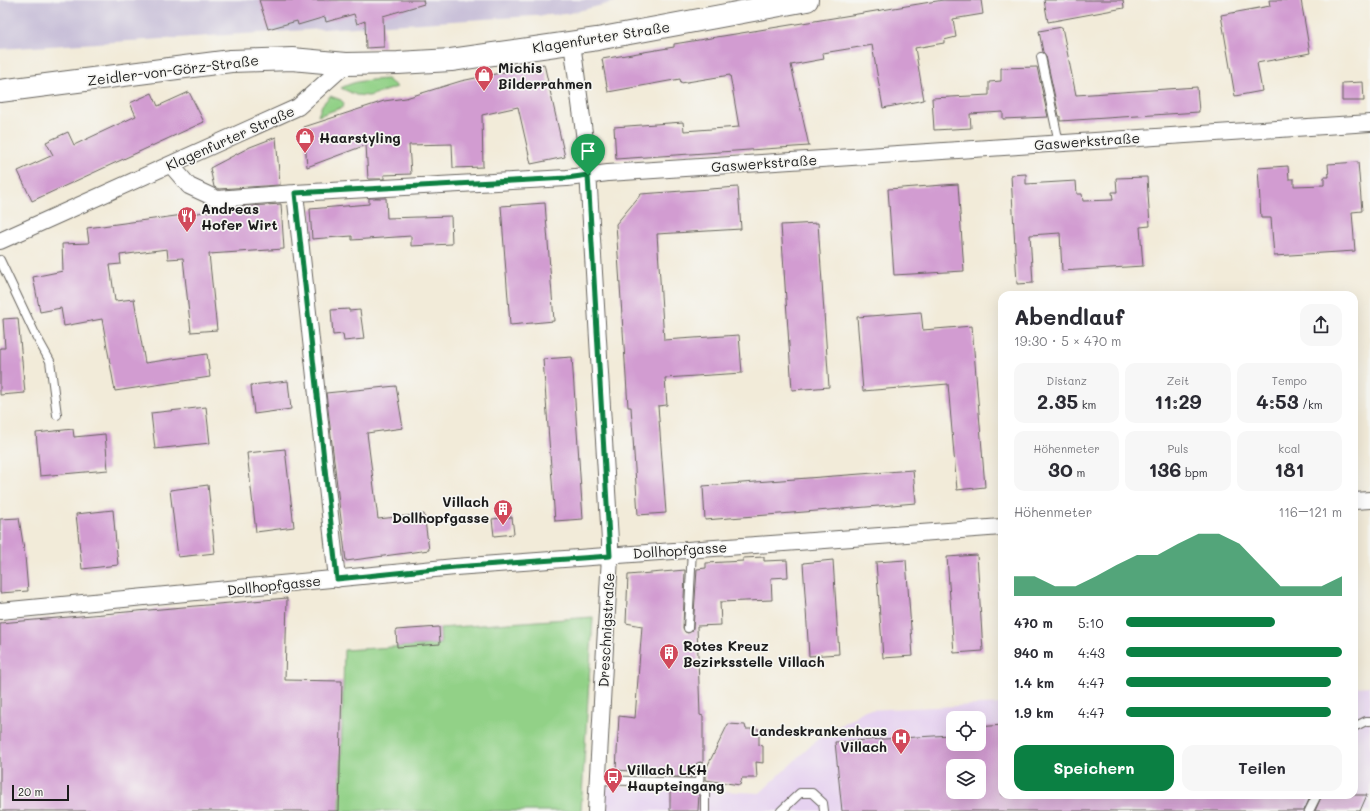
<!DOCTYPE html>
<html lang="de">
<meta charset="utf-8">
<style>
:root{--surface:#fff;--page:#f7f7f7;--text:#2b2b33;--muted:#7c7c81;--accent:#0b8043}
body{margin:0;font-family:Mali,sans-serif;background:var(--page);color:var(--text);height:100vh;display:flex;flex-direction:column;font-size:15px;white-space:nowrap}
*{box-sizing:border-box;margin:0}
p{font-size:13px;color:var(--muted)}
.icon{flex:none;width:22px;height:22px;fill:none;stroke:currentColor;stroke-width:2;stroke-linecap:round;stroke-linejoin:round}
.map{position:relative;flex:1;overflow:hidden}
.panel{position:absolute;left:998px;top:291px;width:360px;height:508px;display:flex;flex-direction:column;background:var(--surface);border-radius:12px;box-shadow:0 4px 16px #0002}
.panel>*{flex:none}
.controls{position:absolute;left:946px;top:711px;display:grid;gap:8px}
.controls a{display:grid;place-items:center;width:40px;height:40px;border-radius:8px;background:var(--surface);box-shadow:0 4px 16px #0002;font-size:20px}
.scale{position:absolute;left:12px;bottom:10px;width:57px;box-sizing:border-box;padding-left:4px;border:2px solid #1c1c1c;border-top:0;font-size:11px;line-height:14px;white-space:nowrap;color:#1c1c1c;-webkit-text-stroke:3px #f6f6f2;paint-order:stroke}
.pin{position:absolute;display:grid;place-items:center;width:34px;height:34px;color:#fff;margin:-41px -17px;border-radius:50% 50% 50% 0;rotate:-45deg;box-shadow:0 0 4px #0007}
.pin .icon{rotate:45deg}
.round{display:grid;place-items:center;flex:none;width:42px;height:42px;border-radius:12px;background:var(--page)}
.overview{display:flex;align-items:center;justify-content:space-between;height:68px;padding:0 16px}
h1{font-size:22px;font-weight:800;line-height:30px}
.figures{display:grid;grid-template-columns:repeat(3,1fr);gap:6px;height:68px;padding:4px 16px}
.figures div{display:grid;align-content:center;border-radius:10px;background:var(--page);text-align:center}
.figures b{font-size:20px;font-weight:800}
.figures small{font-size:11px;font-weight:400}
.figures p{font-size:11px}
.chart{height:112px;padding:8px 16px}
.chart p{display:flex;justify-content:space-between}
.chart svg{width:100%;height:72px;margin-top:4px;fill:var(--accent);opacity:.7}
.primary-button{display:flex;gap:8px;margin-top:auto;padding:8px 16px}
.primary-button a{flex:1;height:46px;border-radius:12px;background:var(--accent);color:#fff;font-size:16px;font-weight:800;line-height:46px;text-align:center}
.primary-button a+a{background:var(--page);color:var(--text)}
ul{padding:0 16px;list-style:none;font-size:13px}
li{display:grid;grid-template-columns:64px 48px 1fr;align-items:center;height:30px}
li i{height:10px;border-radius:5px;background:var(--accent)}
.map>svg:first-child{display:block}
.built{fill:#e6d2f0;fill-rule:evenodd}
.industrial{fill:#c8bfd8}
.green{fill:#92d187;stroke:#577652}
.building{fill:#d29cd1;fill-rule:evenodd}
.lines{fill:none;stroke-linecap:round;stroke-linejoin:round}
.lane-casing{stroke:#67645e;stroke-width:10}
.street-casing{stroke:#67645e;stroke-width:18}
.secondary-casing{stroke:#67645e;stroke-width:24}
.lane{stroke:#fff;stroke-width:8}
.street{stroke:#fff;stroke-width:16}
.secondary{stroke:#fff;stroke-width:22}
.route-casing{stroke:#fff;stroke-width:8}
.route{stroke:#0b8043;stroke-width:5}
.labels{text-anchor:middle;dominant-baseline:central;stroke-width:3.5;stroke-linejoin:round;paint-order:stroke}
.street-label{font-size:14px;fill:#1c1c1c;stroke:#f6f6f2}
.poi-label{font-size:14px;font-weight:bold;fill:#1c1c1c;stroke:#f6f6f2;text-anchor:start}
</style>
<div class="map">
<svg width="1370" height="811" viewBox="0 0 1370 811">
<rect width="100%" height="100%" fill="#f6f6f2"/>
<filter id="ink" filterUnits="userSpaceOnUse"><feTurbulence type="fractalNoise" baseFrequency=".025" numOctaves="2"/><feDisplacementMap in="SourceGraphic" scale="8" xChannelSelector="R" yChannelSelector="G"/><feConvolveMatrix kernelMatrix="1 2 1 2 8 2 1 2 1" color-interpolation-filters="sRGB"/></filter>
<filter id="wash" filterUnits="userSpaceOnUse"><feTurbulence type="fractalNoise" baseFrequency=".012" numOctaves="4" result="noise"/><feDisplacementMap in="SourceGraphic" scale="16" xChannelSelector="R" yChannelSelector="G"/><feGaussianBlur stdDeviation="0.9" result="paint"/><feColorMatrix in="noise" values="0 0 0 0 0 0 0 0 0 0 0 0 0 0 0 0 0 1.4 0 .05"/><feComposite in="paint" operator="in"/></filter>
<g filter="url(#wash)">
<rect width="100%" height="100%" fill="#f2ebd9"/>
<!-- built -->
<path class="built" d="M1370,686V811H596L598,785L760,793L818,739L865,710L1002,704V795H1354V687ZM953,718H979V744H953ZM953,766H979V792H953Z"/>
<!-- industrial -->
<path class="industrial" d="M0,0H623L566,14L0,49Z"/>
<!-- green -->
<path class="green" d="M387,79L397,87L369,96L356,95L341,88C356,80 370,80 387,79Z
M330,96L341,100L344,103L343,107L318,116L322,105Z
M593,617L581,811H340L344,650L441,644L440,628Z"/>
<g id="blocks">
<!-- building -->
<path class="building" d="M259,0H423L424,4L383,16L384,47L366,48L365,21L357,24L354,14L326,22L325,17L298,25L297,21L268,29Z
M943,0H981L983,14L953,19L956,37L944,40V43L915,48L924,100L883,108L872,45L823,53L824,59L791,65L809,146L616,159L614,127L683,122L684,131L739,127L730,75L681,83L680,79L608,92L602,59L674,47V44Z
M1044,0H1123L1124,8L1048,22Z
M1269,0H1301L1310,53L1257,63L1262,91L1235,96L1221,15L1270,6Z
M1062,27L1076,95L1197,87L1199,112L1060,121V116H1059L1046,56L1043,52L1039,31Z
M544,64L565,157L531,164L518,107L482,115L483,167L453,168L452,144L409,145L411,174L384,175V179H368L366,145L307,167L304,127L384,101L406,98L461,81Z
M1037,67L1048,117L1003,119V112L970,114L971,128L934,130L932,98L989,95V82L1001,81V68Z
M1363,82L1364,101H1342V83Z
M189,92L204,122L32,201L18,171L53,155L46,142L68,132L74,145L136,116L130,103L152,93L158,106Z
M276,137L280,185L219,189L214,187L210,168L250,147Z
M1358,162L1362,211L1352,212L1355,251L1274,256L1271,218H1261L1258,168L1288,166L1289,179H1294V186L1324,185V177H1329L1328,164Z
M1026,174V184L1076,181L1077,194H1082L1083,201L1113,200L1112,192H1117L1116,178L1147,177L1150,226L1140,227L1143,266L1062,271L1060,233L1030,235L1033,283L1017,284L1011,175Z
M958,184L964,271L894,275L888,189Z
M738,187L741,229L657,234L664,340L739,335L742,373L665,378L667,405L658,406L666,513L638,515L631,407H628L616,224L641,194Z
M369,198H386L387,218L451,216L452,244L411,246V236L352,240V236L312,239L310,209L369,204Z
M545,203L554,321L510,325L501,206Z
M281,204L284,249L209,254L217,330L191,332L183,258L168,259L167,249L120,255L121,264L110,265L115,301L134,299L145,363L207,354L210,377L115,391L102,319L64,326L61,308L40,312L33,277L63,271L62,244L89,243L87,228L220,210V208Z
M818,223L829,387L792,390L781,225Z
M349,309V311L360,310L364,339L344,341L343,334L333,335L331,310Z
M921,312L923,330L972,326L985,487L957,490L948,384L863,391L857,317Z
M18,318L25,393L0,395V348H5L3,319Z
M572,357L583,519L555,521L543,359Z
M288,381L291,409L254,414L251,385Z
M396,386L403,428L367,433L378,519L424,514L429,550L346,561L326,393Z
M206,407L210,443L155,449L151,413Z
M73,429L74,437L105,434L108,470L40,476L36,433Z
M285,449L294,527L256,532L247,453Z
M913,470L916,503L705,520L703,486Z
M208,485L215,553L178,557L170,490Z
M113,510L118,565L82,569L76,514Z
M512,517L514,534L494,536L492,519Z
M19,518L25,556L28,591L0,593V519Z
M977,555L983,651L954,653L947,557Z
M764,557V561L787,560L788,577L771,578L772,600L720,602L721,625L697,626L700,715L703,716V763L700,762L696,764L694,777H671V774L616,770L619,716L635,718L642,626L626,623L628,575L685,570L683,628L685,632L688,633L692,631L693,628L697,569L706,568V563L743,561V558Z
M833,560L839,654L809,656L803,563Z
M906,560L913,656L883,658L876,562Z
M287,598L285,680L342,681L339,811H0V623Z
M439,627L440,644L397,647L396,630Z
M728,724L745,725L746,729H759V745L763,746V763L756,762L757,778H742L740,785L705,780V771Z
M1002,725V795H1311L1304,811H842L835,742L950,735V729H953V744H979V727ZM953,766H979V792H953Z
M670,788H696L699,794L698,811H670Z
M1322,795H1367L1360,811H1315Z"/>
</g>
</g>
<g filter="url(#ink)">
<use href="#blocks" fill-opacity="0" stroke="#67645e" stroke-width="1"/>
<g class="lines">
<defs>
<path id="lane" d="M1041,57L1059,143
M0,260L35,334L50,361L57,415
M688,628L692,549
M1354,727L1366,721H1370
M598,780L699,783L700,767
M699,783L705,794V811
M781,811L800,793H812L823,803L824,811
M1309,811L1317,795"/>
<path id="street" d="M572,43L587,155L610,541V556L596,811
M171,165L189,186L217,199L295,193L567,178L608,173L1370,123
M295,193L337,579
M0,241L298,107L346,64
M1354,501L1370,500
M0,611L455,567L1002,527"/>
<path id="secondary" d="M0,91L231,61L292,59L346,64L398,63L451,60L597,39L807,0"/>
</defs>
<!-- lane casing -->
<use href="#lane" class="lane-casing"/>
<!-- street casing -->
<use href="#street" class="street-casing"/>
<!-- secondary casing -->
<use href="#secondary" class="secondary-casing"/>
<!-- lane -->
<use href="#lane" class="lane"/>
<!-- street -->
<use href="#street" class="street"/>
<!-- secondary -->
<use href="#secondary" class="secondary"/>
</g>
</g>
<g class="lines" filter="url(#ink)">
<defs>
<path id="route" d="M588,175L610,556L455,567L337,579L295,193L567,178Z"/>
</defs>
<!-- route casing -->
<use href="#route" class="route-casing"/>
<!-- route -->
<use href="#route" class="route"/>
</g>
<!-- icons -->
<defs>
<symbol id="shop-pin" viewBox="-11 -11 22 30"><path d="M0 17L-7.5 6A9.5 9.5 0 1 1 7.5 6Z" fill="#d1495b" stroke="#f6f6f2"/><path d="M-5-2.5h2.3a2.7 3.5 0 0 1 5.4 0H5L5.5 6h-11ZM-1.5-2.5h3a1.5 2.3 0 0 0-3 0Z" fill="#fff"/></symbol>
<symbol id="restaurant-pin" viewBox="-11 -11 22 30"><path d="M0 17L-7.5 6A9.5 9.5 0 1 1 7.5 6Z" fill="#d1495b" stroke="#f6f6f2"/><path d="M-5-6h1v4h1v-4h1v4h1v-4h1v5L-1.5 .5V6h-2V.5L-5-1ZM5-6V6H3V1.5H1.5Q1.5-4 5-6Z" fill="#fff"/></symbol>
<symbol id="building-pin" viewBox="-11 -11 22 30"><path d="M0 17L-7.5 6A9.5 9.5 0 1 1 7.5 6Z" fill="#d1495b" stroke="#f6f6f2"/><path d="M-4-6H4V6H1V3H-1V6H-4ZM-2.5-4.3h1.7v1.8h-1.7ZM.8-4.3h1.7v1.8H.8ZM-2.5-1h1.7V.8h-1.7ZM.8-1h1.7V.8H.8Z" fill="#fff"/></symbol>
<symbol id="hospital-pin" viewBox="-11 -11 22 30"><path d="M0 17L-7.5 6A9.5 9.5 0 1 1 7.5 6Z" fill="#d1495b" stroke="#f6f6f2"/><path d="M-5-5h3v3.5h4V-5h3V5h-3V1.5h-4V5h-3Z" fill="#fff"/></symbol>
<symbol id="bus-pin" viewBox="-11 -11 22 30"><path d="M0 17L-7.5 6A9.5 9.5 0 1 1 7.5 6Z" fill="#d1495b" stroke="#f6f6f2"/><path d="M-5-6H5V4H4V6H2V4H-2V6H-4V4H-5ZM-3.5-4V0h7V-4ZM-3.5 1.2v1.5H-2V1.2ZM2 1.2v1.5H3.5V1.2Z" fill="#fff"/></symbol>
</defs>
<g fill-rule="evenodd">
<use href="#shop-pin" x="473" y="64" width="22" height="30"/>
<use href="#shop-pin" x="294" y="126" width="22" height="30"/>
<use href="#restaurant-pin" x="176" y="205" width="22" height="30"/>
<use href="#building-pin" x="492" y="498" width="22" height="30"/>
<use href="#building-pin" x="658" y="642" width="22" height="30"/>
<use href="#hospital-pin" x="890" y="727" width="22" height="30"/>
<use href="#bus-pin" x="602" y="766" width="22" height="30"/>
</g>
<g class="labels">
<!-- street labels -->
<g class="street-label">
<text transform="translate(601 37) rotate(-9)">Klagenfurter Straße</text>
<text transform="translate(173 70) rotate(-7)">Zeidler-von-Görz-Straße</text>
<text transform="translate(230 138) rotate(-24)">Klagenfurter Straße</text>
<text transform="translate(1087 141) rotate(-4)">Gaswerkstraße</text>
<text transform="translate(764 163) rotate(-4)">Gaswerkstraße</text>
<text transform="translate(680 550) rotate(-4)">Dollhopfgasse</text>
<text transform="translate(274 585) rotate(-6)">Dollhopfgasse</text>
<text transform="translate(606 630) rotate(-87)">Dreschnigstraße</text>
</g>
<!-- poi labels -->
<g class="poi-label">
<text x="498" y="67">Michis<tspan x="498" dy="16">Bilderrahmen</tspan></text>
<text x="319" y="137">Haarstyling</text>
<text x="201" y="208">Andreas<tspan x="201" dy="16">Hofer Wirt</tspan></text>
<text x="489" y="501" text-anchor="end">Villach<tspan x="489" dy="16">Dollhopfgasse</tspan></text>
<text x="683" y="645">Rotes Kreuz<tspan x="683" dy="16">Bezirksstelle Villach</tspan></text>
<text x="887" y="730" text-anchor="end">Landeskrankenhaus<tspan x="887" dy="16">Villach</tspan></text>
<text x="627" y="769">Villach LKH<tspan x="627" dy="16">Haupteingang</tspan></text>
</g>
</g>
</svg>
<div class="controls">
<a><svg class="icon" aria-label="locate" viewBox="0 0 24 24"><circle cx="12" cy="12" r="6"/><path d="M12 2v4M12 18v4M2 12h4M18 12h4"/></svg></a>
<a><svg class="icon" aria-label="layers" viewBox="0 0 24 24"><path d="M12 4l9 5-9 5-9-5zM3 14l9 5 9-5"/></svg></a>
</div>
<div class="scale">20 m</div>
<div class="pin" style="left:588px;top:175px;background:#1e9e55"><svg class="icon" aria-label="arrive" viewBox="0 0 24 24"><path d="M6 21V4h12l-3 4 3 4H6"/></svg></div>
<section class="panel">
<div class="overview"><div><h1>Abendlauf</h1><p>19:30 · 5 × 470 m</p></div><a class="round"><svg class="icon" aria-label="share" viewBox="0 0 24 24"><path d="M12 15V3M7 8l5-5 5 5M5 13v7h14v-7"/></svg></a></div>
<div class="figures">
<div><p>Distanz</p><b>2.35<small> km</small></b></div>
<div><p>Zeit</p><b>11:29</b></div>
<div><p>Tempo</p><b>4:53<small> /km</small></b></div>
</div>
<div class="figures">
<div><p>Höhenmeter</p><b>30<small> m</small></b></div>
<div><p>Puls</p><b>136<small> bpm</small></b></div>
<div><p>kcal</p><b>181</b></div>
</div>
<div class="chart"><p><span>Höhenmeter</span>116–121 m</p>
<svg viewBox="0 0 160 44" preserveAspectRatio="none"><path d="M0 44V32L10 32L20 38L30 38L40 32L50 25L60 19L70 19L80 12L90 6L100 6L110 12L120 25L130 38L140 38L150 38L160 32V44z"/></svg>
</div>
<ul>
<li><b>470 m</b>5:10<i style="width:69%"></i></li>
<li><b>940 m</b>4:43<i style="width:100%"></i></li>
<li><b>1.4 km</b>4:47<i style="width:95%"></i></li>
<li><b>1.9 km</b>4:47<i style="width:95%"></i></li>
</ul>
<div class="primary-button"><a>Speichern</a><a>Teilen</a></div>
</section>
</div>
